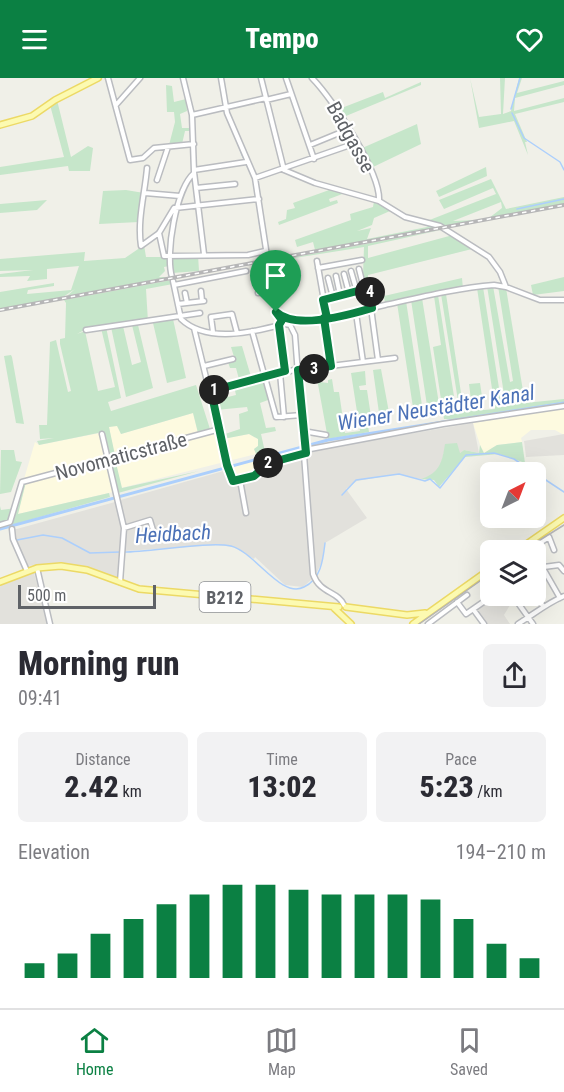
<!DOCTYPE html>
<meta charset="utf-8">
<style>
:root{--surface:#fff;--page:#f2f2f3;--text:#2b2b33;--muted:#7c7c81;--line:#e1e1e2;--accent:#0b8043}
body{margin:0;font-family:"Roboto Condensed",sans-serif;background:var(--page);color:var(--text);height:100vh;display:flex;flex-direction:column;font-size:22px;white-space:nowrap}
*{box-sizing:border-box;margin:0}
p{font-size:20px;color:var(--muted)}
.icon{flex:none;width:33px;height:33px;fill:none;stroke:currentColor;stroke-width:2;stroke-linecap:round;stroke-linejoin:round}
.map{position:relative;height:546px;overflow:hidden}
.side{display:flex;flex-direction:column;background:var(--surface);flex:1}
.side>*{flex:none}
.needle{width:39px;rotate:42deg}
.controls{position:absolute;left:480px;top:384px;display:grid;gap:12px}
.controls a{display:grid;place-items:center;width:66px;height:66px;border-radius:9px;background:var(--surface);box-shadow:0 6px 24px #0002;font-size:30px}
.scale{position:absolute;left:18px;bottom:15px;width:138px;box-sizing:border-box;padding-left:6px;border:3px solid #5f6267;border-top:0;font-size:16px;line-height:21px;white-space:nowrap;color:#5f6267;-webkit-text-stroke:4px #fff;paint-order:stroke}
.pin{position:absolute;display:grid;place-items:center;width:51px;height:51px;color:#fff;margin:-62px -26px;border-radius:50% 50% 50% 0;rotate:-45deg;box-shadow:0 0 6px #0007}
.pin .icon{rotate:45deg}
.km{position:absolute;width:30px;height:30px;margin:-15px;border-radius:50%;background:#222;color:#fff;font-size:16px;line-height:30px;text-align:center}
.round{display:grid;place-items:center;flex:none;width:63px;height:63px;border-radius:9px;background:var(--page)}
.summary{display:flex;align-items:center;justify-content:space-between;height:102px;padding:0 18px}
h1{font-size:33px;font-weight:800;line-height:45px}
.metrics{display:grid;grid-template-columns:repeat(3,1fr);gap:9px;height:102px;padding:6px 18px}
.metrics div{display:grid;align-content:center;border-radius:9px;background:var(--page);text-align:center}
.metrics b{font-size:30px;font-weight:800}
.metrics small{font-size:16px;font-weight:400}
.metrics p{font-size:16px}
.chart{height:168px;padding:12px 18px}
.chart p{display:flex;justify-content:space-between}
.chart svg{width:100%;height:108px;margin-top:6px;stroke:var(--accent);stroke-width:6}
header{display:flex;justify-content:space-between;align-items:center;height:78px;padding:0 18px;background:var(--accent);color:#fff;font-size:27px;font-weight:800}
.dock{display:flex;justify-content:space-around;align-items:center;height:84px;border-top:2px solid var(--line);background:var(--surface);font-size:16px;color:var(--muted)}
.dock a{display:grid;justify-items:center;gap:3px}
.dock .on{color:var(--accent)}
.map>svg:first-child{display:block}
.commercial{fill:#fdfae0}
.industrial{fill:#e2e1dc}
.green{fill:#c6e6ca}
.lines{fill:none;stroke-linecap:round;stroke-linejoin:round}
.stream{stroke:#accffc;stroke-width:1.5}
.canal{stroke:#accffc;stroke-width:3}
.minor-casing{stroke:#babcc0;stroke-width:7}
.major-casing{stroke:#ecd965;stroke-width:8}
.minor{stroke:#fff;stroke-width:4}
.major{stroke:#fcfab1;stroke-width:5}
.tram{stroke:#b6b6b7;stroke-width:1.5}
.rail-casing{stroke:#b6b6b7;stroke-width:4}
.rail{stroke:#fff;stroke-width:1.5;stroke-dasharray:4.5;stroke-linecap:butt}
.route-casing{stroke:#fff;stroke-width:12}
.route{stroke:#0b8043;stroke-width:8}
.labels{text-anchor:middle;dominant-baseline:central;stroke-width:4.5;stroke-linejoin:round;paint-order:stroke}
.shield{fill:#fff;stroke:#8f9195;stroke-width:1.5}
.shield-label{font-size:18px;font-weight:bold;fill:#5f6267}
.street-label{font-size:20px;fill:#5f6267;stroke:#fff}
.water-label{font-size:21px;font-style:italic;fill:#4b71b7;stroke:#fff}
</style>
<header><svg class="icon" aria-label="menu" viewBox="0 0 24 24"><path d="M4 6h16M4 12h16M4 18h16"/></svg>Tempo<svg class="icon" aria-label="heart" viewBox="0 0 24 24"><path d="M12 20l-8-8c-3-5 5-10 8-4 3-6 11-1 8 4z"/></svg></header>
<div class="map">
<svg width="564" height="546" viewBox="0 0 564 546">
<rect width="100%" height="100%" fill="#f0f0e8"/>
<!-- commercial -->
<path class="commercial" d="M564,330V357L555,352H531L521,360L522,364L497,367L483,376L473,345Z
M193,335L198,355L221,352L223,361L249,356L258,361V368L254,371L256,376L121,410L109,349L118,347L121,356Z
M100,355L104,381L24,401L35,364L39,367Z
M303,369L304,374L268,384L253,397L231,402L229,390Z
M106,383L113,414L18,436L26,404Z"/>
<!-- industrial -->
<path class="industrial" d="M473,345L479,375L464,372L460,375L446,366L440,390L434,397L421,401L398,396L357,403L346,411L367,440L325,465L322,484L315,498L311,496L312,501L303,509L285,507L255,479L254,481L234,469L218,467L124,473L127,452L117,423L227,392L230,404L251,401L272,386L302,378L310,373Z
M564,356V377L526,379L524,363Z
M115,424L121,446L119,501L83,488L61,485L26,488L13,452Z
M33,492L49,546H0V505Z
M494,518H501L510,527L504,537L510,546H482L473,532Z"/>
<!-- green -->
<path class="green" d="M470,0L479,39L501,36L500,0H505L503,36L511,33L519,0H522L517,15L564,3V7L515,20L514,33L564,20V24L515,36L527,64H525L528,77L514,43L479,50Z
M421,4V7L346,38L339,31L383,14L385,20Z
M166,7L172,8L174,24L186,21L187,33L180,36L182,50H190V53H185L182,66L169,67L175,44L174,34H167Z
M57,22L71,79L88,68L93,70L90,93H69L68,88L0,97V89L64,79L50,27Z
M417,46L421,66L371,90L360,71Z
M486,89L487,98L439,119L436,113Z
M491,101L506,131L564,119V126L489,140L502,130L501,124L453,143L476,142L444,149L427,143L496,116L493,110L444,131L439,122Z
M332,111L345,115L329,121L330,124L337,122L338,125L279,147L278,144L286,141L287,132L295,130L293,125Z
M126,112L144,115L139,144L99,146L103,113Z
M47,122L37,132L0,135V126Z
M374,123L390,133L374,140L372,147L357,153L371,150L367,161L427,149L430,146L440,149L315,172L313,164L297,169L295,162L351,142L350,136L373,129Z
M445,151L368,168V180L453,157L476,170L368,197V209H366L363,197L364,169L269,184Z
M144,167L146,179H170L169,188L164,189L165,193L159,199H169L67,218L75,211L63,219L0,231V214L54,205V208L28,212L27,216L71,212L79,188L47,191V201L27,203L30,198L0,199V196L33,192L0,193V181L85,174L84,183L125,180Z
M198,177L199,193L172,195L173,178Z
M564,199V213L533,217L531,207Z
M462,200L463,211L385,226L384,218Z
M172,202L173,206L146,211L148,244L88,250L77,256L85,253L98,313L115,309L101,250L106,249L121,320L108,324L111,333L196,307L210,351L198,355L193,335L121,356L117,348L109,349L115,377L109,379L103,354L39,367L37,363L54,360L40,361L39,347H47L50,264L56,262L68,314L71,313L60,266V261L65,260L66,225L64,222Z
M487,208H493L510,304L513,303L498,208L506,210L525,325L564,321V324L455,341H444L433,269L441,267L434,218L438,217L456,331L459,329L441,216H446L461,315L464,318H468L472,330L469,306L480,305L484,332L495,331L477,210L483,209L502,329H506Z
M422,220L440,332L428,334L411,222Z
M406,223L423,334L414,336L397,225Z
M173,241L186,300L167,305L153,245Z
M132,247H138L153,310L126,319L111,249L123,248L132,287L141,284Z
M242,268L252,302L264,299L268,322L260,325L266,350L275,349L276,353L261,356L265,374L256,376L254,371L258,368V361L249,356L223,361L222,357L240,351L239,336L248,333L247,329L216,332L213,314L225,310L228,319L236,317L234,308L240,305L236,290H230L228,284L235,282L231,269Z
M11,277L12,279L24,346L16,345L4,278Z
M381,291L390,340L380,342L373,292Z
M365,293L366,307L359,308L360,312H367L372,345L368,348L369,354L328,361L317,301L320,304L328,305V302L332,301L334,314H339L345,355L360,353L351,295Z
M522,364L525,385L499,376L465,379L439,409L434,402L421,401C440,395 442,384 445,366L457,365L460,375L464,372L479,375L480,367L484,375L497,367Z
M1,369V372H14L16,383L22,384L11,414L0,416Z
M115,381L122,410L199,393L118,415L109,384Z
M26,404L18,436L109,415L110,419L5,449L4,445L0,446V428L1,432L16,430L22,407Z"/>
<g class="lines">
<!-- stream -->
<path class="stream" d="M511,31L520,0
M512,35L524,60L560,84L564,92
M233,53L243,79
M517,131L564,121
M259,138L260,150
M342,417L356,402L399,396L425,403L430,401L440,410L466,377L494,375L514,381L564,414
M17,462L43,457L62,460L90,475L120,474
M124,474C150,474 210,463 231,468C255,474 281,521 304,509C321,501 323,482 325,465"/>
<!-- canal -->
<path class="canal" d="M0,451L328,362L564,325"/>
<defs>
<path id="minor" d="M108,0L130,82L143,80L154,70L194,66
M183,0L192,37L194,94L204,176
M221,0L227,35L255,100L276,236L285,246L290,247L295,257L313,496C320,516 338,513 344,527
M261,0L284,92
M286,0L314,81
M312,0C333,21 381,95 379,123
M266,22L291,16
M116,27L140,0
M192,37L266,20
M310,67L349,51
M147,90C145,115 137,142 141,168L159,155L174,130
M194,92L246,84
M284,92L315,105L379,123L405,139L440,148L489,179L500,194L506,209
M255,100L356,65
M157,102L168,69
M196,110L235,106
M145,115L180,118
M175,130L259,121
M159,155L164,178L248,177L265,173
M317,183L327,240
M318,190L362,182
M359,191L364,211
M351,193L357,214
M344,196L349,215
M336,198L340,217
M172,199C165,176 176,111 194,95
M328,200L333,219
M173,203L181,241C207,266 254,254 284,246
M174,207L246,193
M201,213L202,223
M185,215L187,225
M258,215L271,213
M323,222L369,211L372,230
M178,226L204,223
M371,230L378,282
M356,235L363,284
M281,239C315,248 351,234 385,227C421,219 458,210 494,207L506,209L540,222H564
M324,240L331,288
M279,247L285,293
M194,250L231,402L254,398L269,385L306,375
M86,252L200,235
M252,253L276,339L302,337
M213,254L211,239L232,236L237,255
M204,288L233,281
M298,292L395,280
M280,295L284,339
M211,313L298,291
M303,353L326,357
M102,356L124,450L120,504
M305,372L443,346L564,328
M240,402L246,435
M0,447L10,444L22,404L220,351
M124,450L150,442L156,462
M12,451L13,461L27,493
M529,472L549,459L554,472
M536,478L560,520
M37,490L50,546
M536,490L559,487L564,493
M513,518L533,546
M535,518L543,528
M457,524L466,536L492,518
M473,531L484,546
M428,546L467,517
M518,546C534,536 547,525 564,518"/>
<path id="major" d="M0,47L32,38L55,22L98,0
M518,472L564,440
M0,504L37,490L61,488L87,492L139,511L339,529
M346,529L407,537L425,535
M334,530L351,546
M413,546L490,491"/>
</defs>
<!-- minor casing -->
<use href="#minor" class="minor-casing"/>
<!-- major casing -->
<use href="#major" class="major-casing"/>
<!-- minor -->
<use href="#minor" class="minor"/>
<!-- major -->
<use href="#major" class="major"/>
<!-- tram -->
<path class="tram" d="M524,472L564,447
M419,546L490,496"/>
<defs>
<path id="rail" d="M0,232L564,127"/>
</defs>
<!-- rail casing -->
<use href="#rail" class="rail-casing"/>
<!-- rail -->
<use href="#rail" class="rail"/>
</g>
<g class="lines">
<defs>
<path id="route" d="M276,234L282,242L279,247L285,293L211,313L227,387L233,403L254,398L269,385L306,375L298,292L331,288L324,240H327L323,222L369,210L372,230C349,237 295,252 276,234"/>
</defs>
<!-- route casing -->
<use href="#route" class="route-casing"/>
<!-- route -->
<use href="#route" class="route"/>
</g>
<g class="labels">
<!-- shield labels -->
<rect class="shield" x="199.5" y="504" width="51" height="30" rx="4.5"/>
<g class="shield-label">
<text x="225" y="519">B212</text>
</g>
<!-- street labels -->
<g class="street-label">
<text transform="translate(351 59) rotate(61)">Badgasse</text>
<text transform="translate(121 378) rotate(-15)">Novomaticstraße</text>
</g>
<!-- water labels -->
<g class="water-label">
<text transform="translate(436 330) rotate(-9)">Wiener Neustädter Kanal</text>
<text transform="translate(173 456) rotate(-3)">Heidbach</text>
</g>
</g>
</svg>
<div class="controls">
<a><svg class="needle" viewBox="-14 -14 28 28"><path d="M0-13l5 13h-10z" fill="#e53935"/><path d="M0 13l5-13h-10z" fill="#7c7c81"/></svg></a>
<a><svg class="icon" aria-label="layers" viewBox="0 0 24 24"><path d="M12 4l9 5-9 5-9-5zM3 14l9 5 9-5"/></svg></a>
</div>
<div class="scale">500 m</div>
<div class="pin" style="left:276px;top:234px;background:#1e9e55"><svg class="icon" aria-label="arrive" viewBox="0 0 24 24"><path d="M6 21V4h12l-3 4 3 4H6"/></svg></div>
<b class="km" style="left:214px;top:312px">1</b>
<b class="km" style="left:268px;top:385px">2</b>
<b class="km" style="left:314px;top:291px">3</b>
<b class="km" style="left:370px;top:214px">4</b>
</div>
<section class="side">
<div class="summary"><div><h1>Morning run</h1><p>09:41</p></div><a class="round"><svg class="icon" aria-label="share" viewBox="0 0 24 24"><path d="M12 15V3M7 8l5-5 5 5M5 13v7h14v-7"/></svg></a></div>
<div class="metrics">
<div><p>Distance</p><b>2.42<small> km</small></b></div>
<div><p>Time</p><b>13:02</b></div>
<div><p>Pace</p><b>5:23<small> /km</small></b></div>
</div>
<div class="chart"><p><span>Elevation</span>194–210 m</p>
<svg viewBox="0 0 160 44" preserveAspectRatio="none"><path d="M5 44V38M15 44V34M25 44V26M35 44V20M45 44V14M55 44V10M65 44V6M75 44V6M85 44V8M95 44V10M105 44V10M115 44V10M125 44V12M135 44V20M145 44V30M155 44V36"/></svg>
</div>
</section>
<nav class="dock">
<a class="on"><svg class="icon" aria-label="home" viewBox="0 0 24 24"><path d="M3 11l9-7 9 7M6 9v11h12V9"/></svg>Home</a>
<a><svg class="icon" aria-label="map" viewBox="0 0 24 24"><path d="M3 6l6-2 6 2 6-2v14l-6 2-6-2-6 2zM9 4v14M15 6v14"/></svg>Map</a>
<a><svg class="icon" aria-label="saved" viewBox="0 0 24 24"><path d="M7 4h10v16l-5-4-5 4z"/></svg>Saved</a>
</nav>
